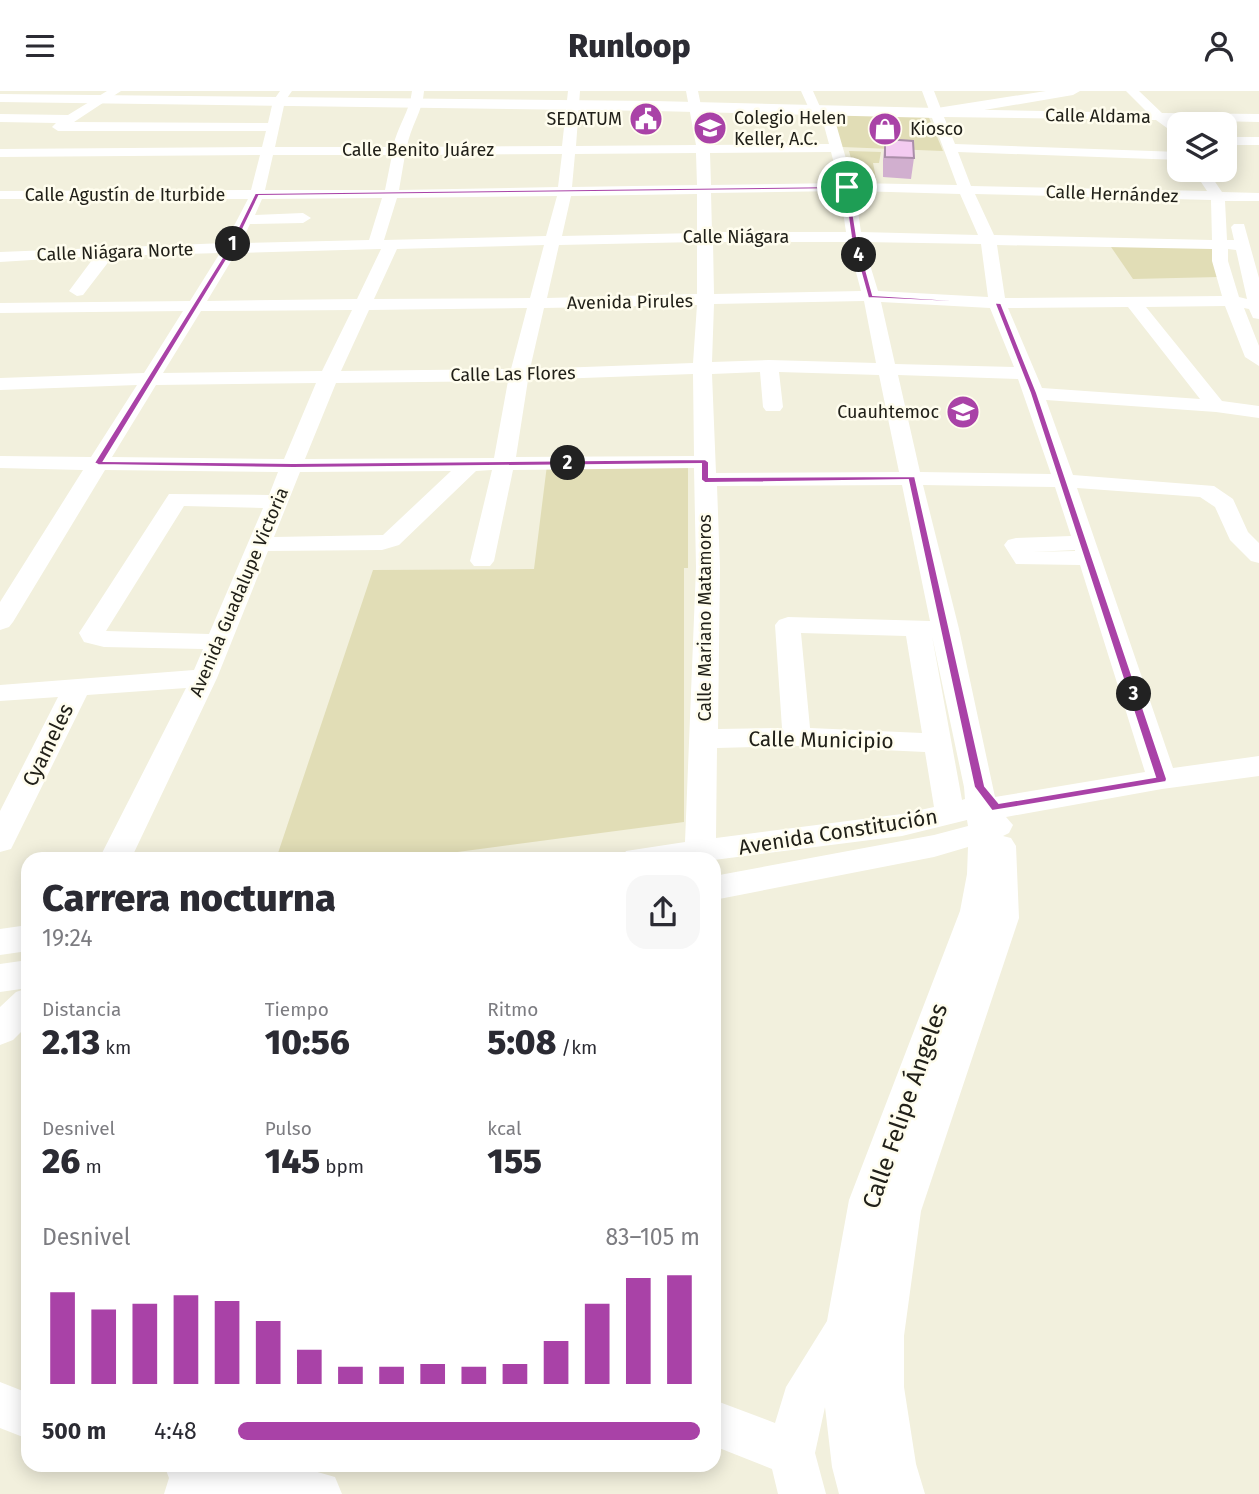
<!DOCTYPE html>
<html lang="es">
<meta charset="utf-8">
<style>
:root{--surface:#fff;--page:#f7f7f7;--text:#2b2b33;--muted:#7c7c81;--accent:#a942a7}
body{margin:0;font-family:"Fira Sans",sans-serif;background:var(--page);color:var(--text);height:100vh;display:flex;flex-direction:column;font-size:26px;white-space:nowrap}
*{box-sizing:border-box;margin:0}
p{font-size:23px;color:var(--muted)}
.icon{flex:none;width:38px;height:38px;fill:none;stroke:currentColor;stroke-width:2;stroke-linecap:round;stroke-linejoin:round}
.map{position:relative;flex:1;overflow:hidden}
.drawer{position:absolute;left:21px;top:761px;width:700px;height:620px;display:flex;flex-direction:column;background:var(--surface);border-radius:21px;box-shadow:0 4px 18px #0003}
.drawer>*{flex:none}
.fabs{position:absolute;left:1167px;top:21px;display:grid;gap:14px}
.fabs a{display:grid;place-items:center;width:70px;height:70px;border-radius:14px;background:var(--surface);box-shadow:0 4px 18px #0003;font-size:35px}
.pin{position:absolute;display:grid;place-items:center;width:60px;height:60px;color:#fff;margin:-30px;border:4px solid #fff;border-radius:50%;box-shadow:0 2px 7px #0007}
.km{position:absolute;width:35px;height:35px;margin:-18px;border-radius:50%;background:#222;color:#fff;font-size:19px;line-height:35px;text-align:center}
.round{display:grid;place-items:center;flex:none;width:74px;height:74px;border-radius:21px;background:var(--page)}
.headline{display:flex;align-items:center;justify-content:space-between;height:119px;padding:0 21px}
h1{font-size:38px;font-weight:800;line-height:52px}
.figures{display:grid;grid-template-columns:repeat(3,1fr);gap:10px;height:119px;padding:7px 21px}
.figures div{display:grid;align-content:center}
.figures b{font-size:35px;font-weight:800}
.figures small{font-size:19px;font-weight:400}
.figures p{font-size:19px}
.chart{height:196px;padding:14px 21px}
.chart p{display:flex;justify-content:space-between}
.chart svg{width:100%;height:126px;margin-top:7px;stroke:var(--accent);stroke-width:6}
ul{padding:0 21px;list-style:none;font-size:23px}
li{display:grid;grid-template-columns:112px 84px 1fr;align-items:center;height:52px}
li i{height:18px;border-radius:9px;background:var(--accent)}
header{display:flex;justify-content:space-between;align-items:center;height:91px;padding:0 21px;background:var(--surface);font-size:32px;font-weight:800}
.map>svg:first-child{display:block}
.green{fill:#e1ddb6}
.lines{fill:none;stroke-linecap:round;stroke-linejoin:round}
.minor{fill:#fff;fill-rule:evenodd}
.major{fill:#fff;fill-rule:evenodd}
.wall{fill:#d1afcf}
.building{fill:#f3cbf1;stroke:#aa8ea9;stroke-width:2}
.route{fill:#a942a7;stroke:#fff;stroke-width:2;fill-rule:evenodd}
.labels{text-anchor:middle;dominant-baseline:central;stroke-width:5;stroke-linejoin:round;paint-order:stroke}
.far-street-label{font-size:18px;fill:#212019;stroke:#fffdee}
.far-poi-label{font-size:18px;fill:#212019;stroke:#fffdee;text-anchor:start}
.street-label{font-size:21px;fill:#212019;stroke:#fffdee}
.near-street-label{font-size:24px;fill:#212019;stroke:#fffdee}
</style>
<header><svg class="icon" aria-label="menu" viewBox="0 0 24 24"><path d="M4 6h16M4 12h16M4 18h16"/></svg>Runloop<svg class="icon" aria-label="person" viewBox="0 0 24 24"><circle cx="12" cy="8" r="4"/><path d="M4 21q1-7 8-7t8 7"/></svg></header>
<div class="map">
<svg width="1259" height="1403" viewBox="0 0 1259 1403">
<rect width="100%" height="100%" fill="#f2f0dd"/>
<!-- green -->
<path class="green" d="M830,20L927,22L943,60L842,56Z
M849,60L881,61L879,72H873L876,87L862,86L860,71H852Z
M1109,153L1214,155L1219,186L1133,188Z
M547,374L688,375V477H684V731L405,768H276L373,479L534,478Z"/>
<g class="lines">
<!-- minor -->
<path class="minor" d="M107,0H121L74,31L268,32L273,10L280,0H292L285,10L275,56H393C397,36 410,20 412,0H424C423,20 410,36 407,56L562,55L568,0H580L576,55L696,54L686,0H698L709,54L829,53L820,20L811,22L801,0H813L821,18L826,15L832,19L853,92L957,94L922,0H934L941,18L1148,22L1126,0H1139L1162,22L1259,23V31L1170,29L1173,33L1167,37L1156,29L944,26L955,53L1180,61V69L958,61L971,95L1207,100L1193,79H1207L1222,101L1259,102V110H1225L1227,149H1234L1231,136L1234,133H1244L1259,187V228L1253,227L1249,218L1244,217L1259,255V275L1245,266L1225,215L1146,216L1222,310L1259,315V327L1216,321L1046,309L1073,384L1214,395L1233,408L1248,441L1259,452V472L1251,470L1230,449L1215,416L1200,406L1077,397L1173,677L1259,665V685L1162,698L1006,726L1013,734L1009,742L1003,745L1011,747L1016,755L1019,827L921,1120L904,1245V1296L916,1373L925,1403H839L832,1376L825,1316L815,1362L826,1403H778L772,1378L714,1355V1309L775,1332L786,1296L827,1230L849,1109L960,820L967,783L968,756L934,766L714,809V785L934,744L968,735L967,729L902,745L714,769L621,768L626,760L685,751L696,477L694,377L513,379L494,470L490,475H474L470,470L492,379L476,380L399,454L382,459L268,460L217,587L131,768H99L186,597L87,604L15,750L11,758L0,761V720L58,606L0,610V594L194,579L203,558L104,556L84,551L79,542L169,403L269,404L278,381L105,379L13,531L9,536L0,539V511L83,379L0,377V365L91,366L137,294L0,299V287L144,282L183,220L0,222V212L190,210L220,162L113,165L83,204L77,205L69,200L95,165L0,171V161L225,152L248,108H0V100L251,99L260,64L0,66V58L262,56L266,40H58L52,36L56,32L0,31V23L68,24ZM831,61L839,92L711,94L710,62ZM696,62L697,94L572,96L575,63ZM562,63L558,96L399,99L405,64ZM273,64H392L385,99H265ZM840,100L846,141H712L711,102ZM855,100L960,103L978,144L861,141ZM697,103V142L562,145L571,105ZM975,103L1211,109L1212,149L994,144ZM557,105L546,145L384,149L397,107ZM382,107L369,149L241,152L250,133L303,132L311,127L303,122L255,124L262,108ZM697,151V203L547,207L559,154ZM713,151H848L861,200L714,203ZM863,151L981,153L988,206L878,200ZM544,154L530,207L374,208L397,158ZM997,154L1212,158V170L1222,205L1005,207ZM381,158L357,208L207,210L236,162ZM1228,158L1236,159L1247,208L1239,206L1228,170ZM864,210L876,272L769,269L712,271L714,213ZM881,211L990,217L1014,276L895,273ZM697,214L693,272L530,278L544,217ZM1128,216L1200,308L1042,297L1008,217ZM527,217L511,278L341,280L369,219ZM352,219L322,280L163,282L201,220ZM760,281L763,316L766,320H780L783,316L779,281L879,284L899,381L716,382L712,283ZM693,283L694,365L516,366L528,289ZM898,284L1018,288L1051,383L920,381ZM508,290L494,367L305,368L336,292ZM316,292L284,368L112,366L156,294ZM451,380L383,444L274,446L300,381ZM902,394L930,530L788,526L779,529L775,534L782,637L718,638L720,477L717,395ZM923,394L1055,396L1071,445L1016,447L1008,449L1004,454L1016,473L1080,474L1145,681L995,706L959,538ZM184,415L263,417L209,543L106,540ZM1075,459V460L1032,461ZM801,542L906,545L922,642L810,637ZM932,545L964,696L965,708L962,709ZM797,655L925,661L934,716L902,723L716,747L717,657Z
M1225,46H1259V54H1225Z
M28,834V860L0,864V838Z
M28,869V897L0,901V873Z
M28,897V934L13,949L0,954V916L16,901Z
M0,1291L28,1302V1348L0,1337Z
M164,1374H293L335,1386L342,1403H164L169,1387Z"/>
<!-- major -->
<path class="major" d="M1046,0H1080L1073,4L937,27L655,20L0,11V3L655,10L937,17Z"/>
</g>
<!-- wall -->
<path class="wall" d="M885,48L914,67L911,88L883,86V69Z"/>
<!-- building -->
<path class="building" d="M885,48L913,50L914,67L885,66Z"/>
<!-- route -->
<path class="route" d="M849,95L857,146L873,204L1001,212L1037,302L1167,688L1166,691L992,720L974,696L908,389L705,392L701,389V373L293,377L98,374L94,372L228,157L255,102ZM844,98L851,146L868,207L995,213L1030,302L1155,686L999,712L985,695L915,385L709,386V371L705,368L293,372L104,370L234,157L259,105Z"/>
<!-- icons -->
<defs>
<symbol id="civic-disc" viewBox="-11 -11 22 22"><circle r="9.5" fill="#a942a7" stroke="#fffdee"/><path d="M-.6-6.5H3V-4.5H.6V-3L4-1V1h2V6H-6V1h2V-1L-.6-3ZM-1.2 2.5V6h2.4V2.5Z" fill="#fff"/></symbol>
<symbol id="university-disc" viewBox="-11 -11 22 22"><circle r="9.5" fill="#a942a7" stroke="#fffdee"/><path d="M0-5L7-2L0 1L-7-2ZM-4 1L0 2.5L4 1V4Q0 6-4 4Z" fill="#fff"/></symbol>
<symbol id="shop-disc" viewBox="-11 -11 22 22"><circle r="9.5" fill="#a942a7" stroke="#fffdee"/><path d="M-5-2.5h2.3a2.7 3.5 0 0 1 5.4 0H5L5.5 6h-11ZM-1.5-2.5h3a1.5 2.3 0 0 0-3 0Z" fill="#fff"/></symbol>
<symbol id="school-disc" viewBox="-11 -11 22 22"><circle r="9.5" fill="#a942a7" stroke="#fffdee"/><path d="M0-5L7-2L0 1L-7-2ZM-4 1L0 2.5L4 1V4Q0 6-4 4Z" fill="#fff"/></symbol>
</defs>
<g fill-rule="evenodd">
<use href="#civic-disc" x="627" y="9" width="38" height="38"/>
<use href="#university-disc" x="691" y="18" width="38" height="38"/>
<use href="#shop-disc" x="866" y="19" width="38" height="38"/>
<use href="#school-disc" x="944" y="302" width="38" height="38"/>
</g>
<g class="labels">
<!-- far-street labels -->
<g class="far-street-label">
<text transform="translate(1098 25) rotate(1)">Calle Aldama</text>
<text x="418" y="59">Calle Benito Juárez</text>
<text transform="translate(1112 103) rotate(2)">Calle Hernández</text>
<text x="125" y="104">Calle Agustín de Iturbide</text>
<text x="736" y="146">Calle Niágara</text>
<text transform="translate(115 161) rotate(-2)">Calle Niágara Norte</text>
<text transform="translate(630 211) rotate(-1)">Avenida Pirules</text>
<text transform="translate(513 283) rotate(-1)">Calle Las Flores</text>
<text transform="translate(239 501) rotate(-67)">Avenida Guadalupe Victoria</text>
<text transform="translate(705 527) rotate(-90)">Calle Mariano Matamoros</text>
</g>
<!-- far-poi labels -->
<g class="far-poi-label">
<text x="734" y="27">Colegio Helen<tspan x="734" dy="21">Keller, A.C.</tspan></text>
<text x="622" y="28" text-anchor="end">SEDATUM</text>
<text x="910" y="38">Kiosco</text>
<text x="939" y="321" text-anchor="end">Cuauhtemoc</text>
</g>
<!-- street labels -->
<g class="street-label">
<text transform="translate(821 649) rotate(1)">Calle Municipio</text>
<text transform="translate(48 654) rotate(-64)">Cyameles</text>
<text transform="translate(838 741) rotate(-9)">Avenida Constitución</text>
</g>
<!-- near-street labels -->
<g class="near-street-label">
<text transform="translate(905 1015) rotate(-71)">Calle Felipe Ángeles</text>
</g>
</g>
</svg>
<div class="fabs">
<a><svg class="icon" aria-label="layers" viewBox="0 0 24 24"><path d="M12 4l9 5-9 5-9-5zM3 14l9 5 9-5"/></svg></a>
</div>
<div class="pin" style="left:847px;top:96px;background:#1e9e55"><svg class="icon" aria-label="arrive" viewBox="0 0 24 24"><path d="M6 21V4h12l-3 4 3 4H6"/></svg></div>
<b class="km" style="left:233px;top:153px">1</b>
<b class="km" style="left:568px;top:372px">2</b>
<b class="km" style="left:1134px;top:603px">3</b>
<b class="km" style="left:859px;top:164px">4</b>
<section class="drawer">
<div class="headline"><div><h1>Carrera nocturna</h1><p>19:24</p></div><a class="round"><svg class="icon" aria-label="share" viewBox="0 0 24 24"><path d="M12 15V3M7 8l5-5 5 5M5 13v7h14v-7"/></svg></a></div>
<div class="figures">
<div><p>Distancia</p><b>2.13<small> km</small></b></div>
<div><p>Tiempo</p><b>10:56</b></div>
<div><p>Ritmo</p><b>5:08<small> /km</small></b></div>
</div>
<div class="figures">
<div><p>Desnivel</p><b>26<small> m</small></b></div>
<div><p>Pulso</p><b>145<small> bpm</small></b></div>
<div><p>kcal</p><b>155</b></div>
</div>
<div class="chart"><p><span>Desnivel</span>83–105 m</p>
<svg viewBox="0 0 160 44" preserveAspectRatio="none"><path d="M5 44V12M15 44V18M25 44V16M35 44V13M45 44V15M55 44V22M65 44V32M75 44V38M85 44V38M95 44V37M105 44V38M115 44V37M125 44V29M135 44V16M145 44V7M155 44V6"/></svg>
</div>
<ul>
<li><b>500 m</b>4:48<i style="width:100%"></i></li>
</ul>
</section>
</div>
